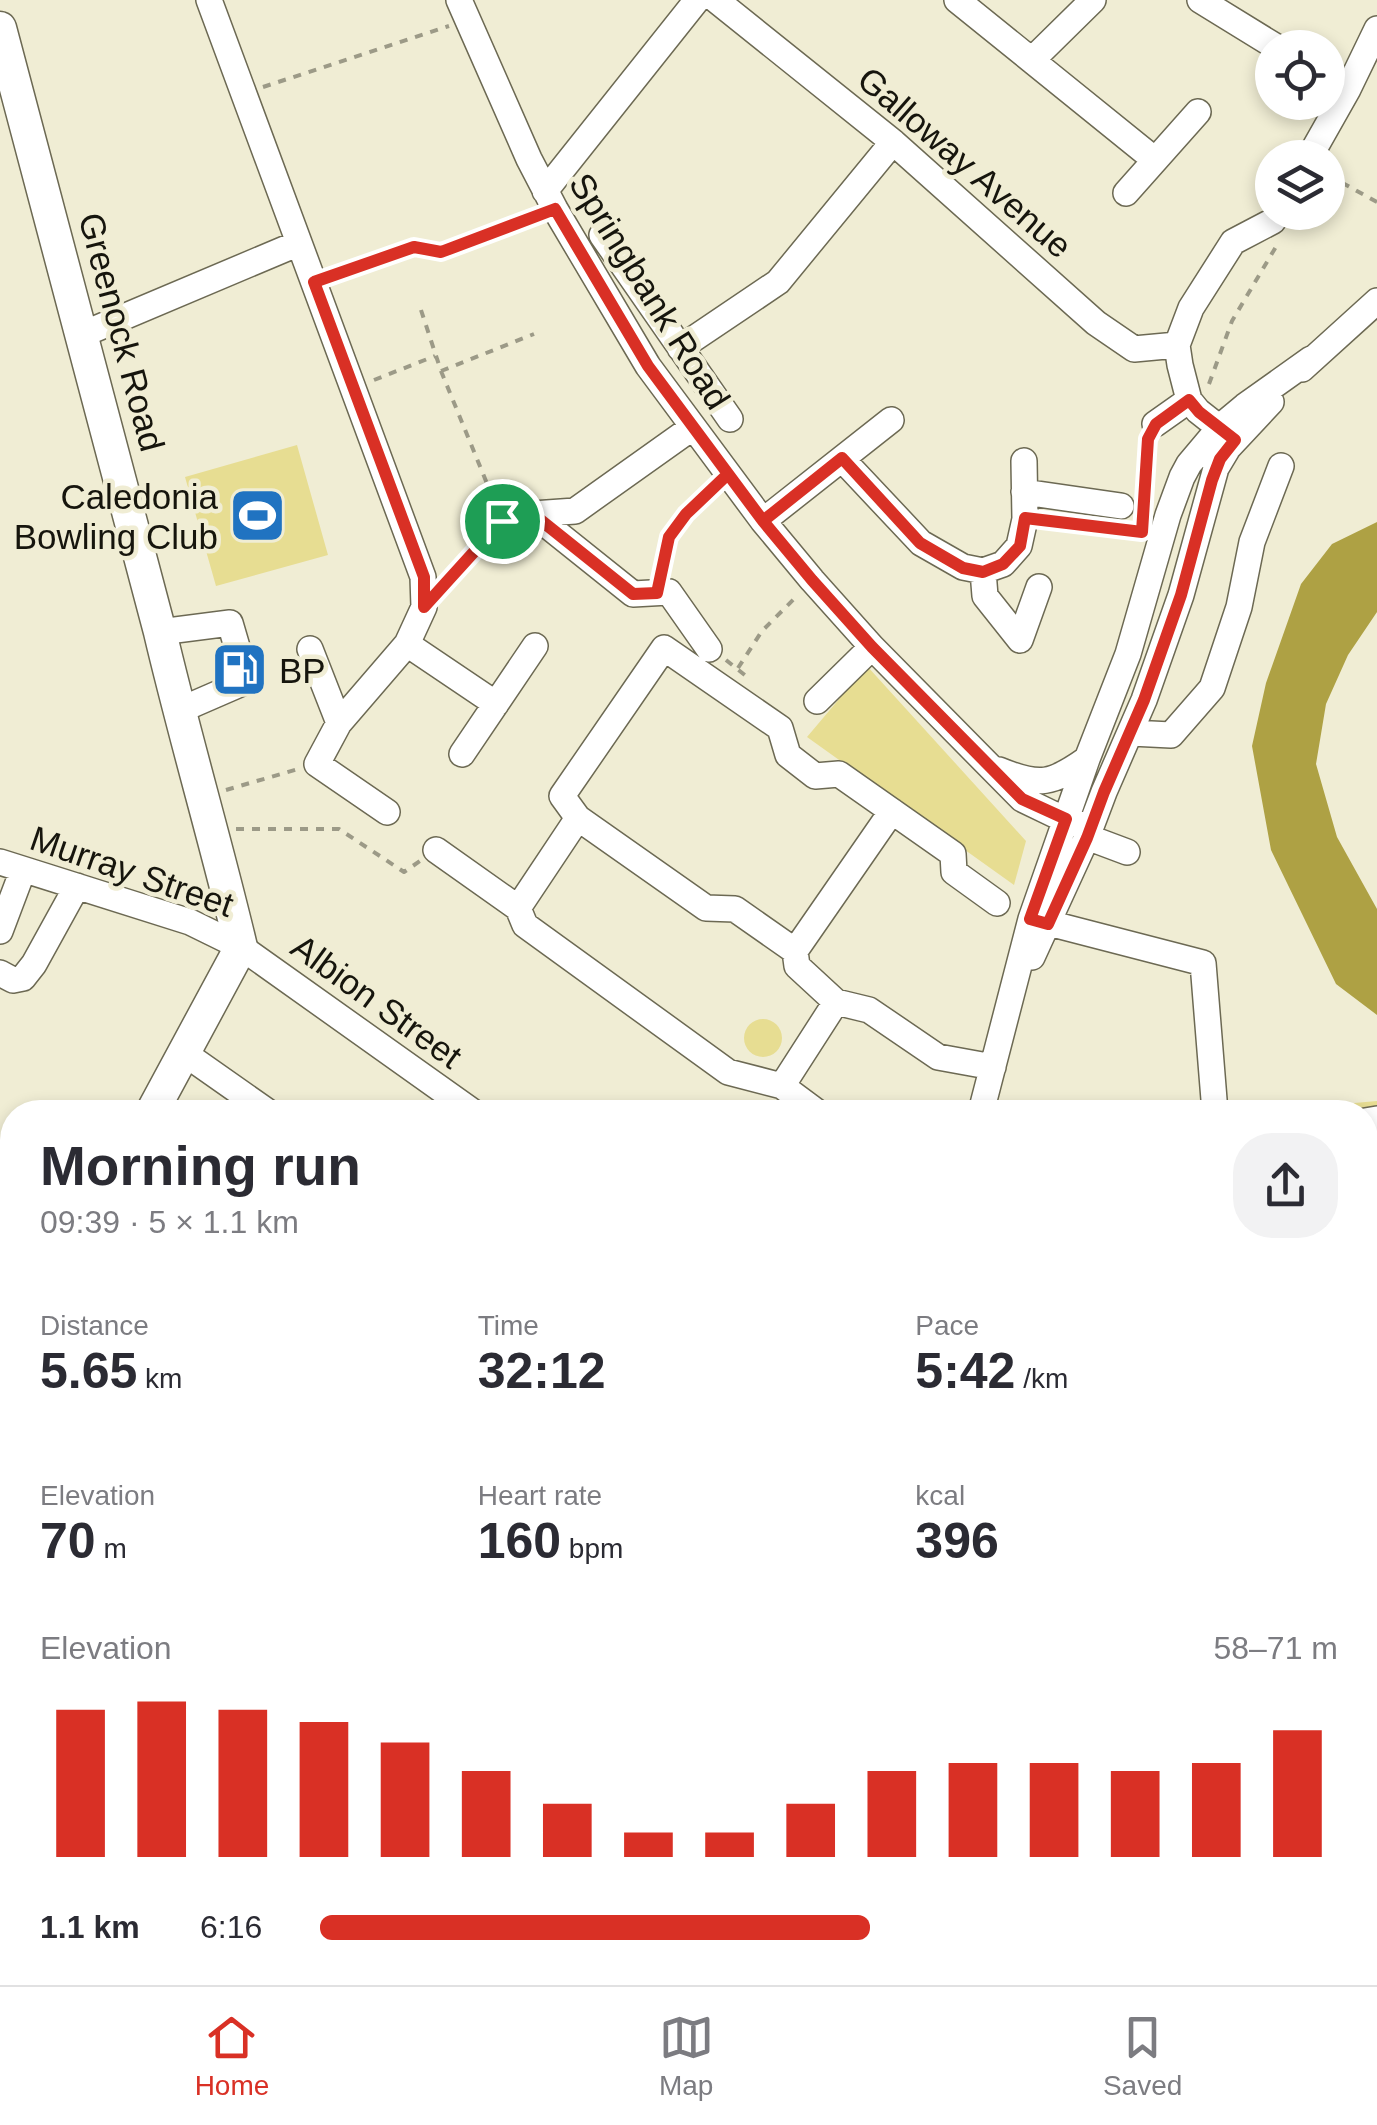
<!DOCTYPE html>
<meta charset="utf-8">
<style>
:root{--surface:#fff;--page:#f2f2f3;--text:#2b2b33;--muted:#7c7c81;--line:#e1e1e2;--accent:#d93025}
body{margin:0;font-family:Arial,sans-serif;background:var(--page);color:var(--text);height:100vh;display:flex;flex-direction:column;font-size:38px;white-space:nowrap}
*{box-sizing:border-box;margin:0}
p{font-size:32px;color:var(--muted)}
.icon{flex:none;width:55px;height:55px;fill:none;stroke:currentColor;stroke-width:2;stroke-linecap:round;stroke-linejoin:round}
.map{position:relative;flex:1;overflow:hidden}
.drawer{position:absolute;left:0px;top:1100px;width:1378px;height:885px;display:flex;flex-direction:column;background:var(--surface);border-radius:40px 40px 0 0;box-shadow:0 5px 15px #0003}
.drawer>*{flex:none}
.fabs{position:absolute;left:1255px;top:30px;display:grid;gap:20px}
.fabs a{display:grid;place-items:center;width:90px;height:90px;border-radius:50%;background:var(--surface);box-shadow:0 5px 15px #0003;font-size:50px}
.pin{position:absolute;display:grid;place-items:center;width:85px;height:85px;color:#fff;margin:-42px;border:5px solid #fff;border-radius:50%;box-shadow:0 2px 10px #0007}
.round{display:grid;place-items:center;flex:none;width:105px;height:105px;border-radius:40px;background:var(--page)}
.headline{display:flex;align-items:center;justify-content:space-between;height:170px;padding:0 40px}
h1{font-size:55px;font-weight:800;line-height:75px}
.figures{display:grid;grid-template-columns:repeat(3,1fr);gap:15px;height:170px;padding:10px 40px}
.figures div{display:grid;align-content:center}
.figures b{font-size:50px;font-weight:800}
.figures small{font-size:28px;font-weight:400}
.figures p{font-size:28px}
.chart{height:280px;padding:20px 40px}
.chart p{display:flex;justify-content:space-between}
.chart svg{width:100%;height:180px;margin-top:10px;stroke:var(--accent);stroke-width:6}
ul{padding:0 40px;list-style:none;font-size:32px}
li{display:grid;grid-template-columns:160px 120px 1fr;align-items:center;height:75px}
li i{height:25px;border-radius:12px;background:var(--accent)}
.dock{display:flex;justify-content:space-around;align-items:center;height:140px;border-top:2px solid var(--line);background:var(--surface);font-size:28px;color:var(--muted)}
.dock a{display:grid;justify-items:center;gap:5px}
.dock .active{color:var(--accent)}
.map>svg:first-child{display:block}
.green{fill:#e7dd92}
.water{fill:#aea144}
.lines{fill:none;stroke-linecap:round;stroke-linejoin:round}
.minor-casing{stroke:#6c6953;stroke-width:28}
.major-casing{stroke:#6c6953;stroke-width:35}
.path{stroke:#9c9a87;stroke-width:4;stroke-dasharray:8 8;stroke-linecap:butt}
.minor{stroke:#fff;stroke-width:25}
.major{stroke:#fff;stroke-width:32}
.route-casing{stroke:#fff;stroke-width:20}
.route{stroke:#d93025;stroke-width:12}
.labels{text-anchor:middle;dominant-baseline:central;stroke-width:9;stroke-linejoin:round;paint-order:stroke}
.street-label{font-size:35px;fill:#16150d;stroke:#f0edd4}
.poi-label{font-size:35px;fill:#16150d;stroke:#f0edd4;text-anchor:end}
</style>
<div class="map">
<svg width="1377" height="1985" viewBox="0 0 1377 1985">
<rect width="100%" height="100%" fill="#f0edd4"/>
<!-- green -->
<path class="green" d="M297,445L328,555L216,586L185,477Z
M867,666L1026,841L1014,885L807,737Z
M744 1038a19 19 0 1 1 38 0a19 19 0 1 1-38 0Z
M1377,1101V1442L1365,1443V1112H1253Z
M12,1453V1603L0,1594V1477Z"/>
<!-- water -->
<path class="water" d="M1377,522V612L1348,655L1326,704L1316,764L1337,837L1377,909V1015L1336,984L1271,850L1252,746L1266,683L1301,584L1332,544Z
M1377,1818V1948L1365,1938V1875Z"/>
<g class="lines">
<defs>
<path id="minor" d="M209,0L423,577L424,607L407,644
M459,0L529,159L555,209L648,366L763,521L812,580L872,647L1022,799L1053,814L1090,828
M716,0L893,142L1096,323L1134,349L1177,345
M957,0L1155,160
M1200,0L1278,48
M1032,60L1093,0
M1309,158L1348,89L1377,29
M545,191L697,0
M1126,193L1198,112
M602,235L730,419
M81,335L299,243
M680,348L778,282L893,142
M1302,369L1377,301
M1155,424L1189,400
M1231,437L1198,411L1189,400L1180,365L1177,345L1191,308L1233,242L1273,221L1278,212
M842,459L921,543L963,567L983,571L1003,564L1019,546L1025,519L1024,461
M1024,492L1121,506
M533,514L633,594L669,592L709,649
M502,521L533,514L575,511L693,427
M763,521L891,420
M983,571L985,596L1020,640L1039,587
M160,632L230,623L247,681L178,711
M310,649L339,723
M817,701L872,647
M780,728L664,648L562,796L578,818L706,908L735,909L795,951L797,966L836,1002L869,1010L938,1057L993,1067
M780,728L788,755L815,776L839,774L953,854L954,872L997,903
M1131,733L1171,735L1212,688L1239,607L1252,542L1281,466
M462,754L535,646
M999,770C1040,787 1052,784 1087,759
M387,812L317,764L339,723L407,644L496,704
M578,818L518,908L525,925L728,1072L782,1086L817,1112
M1087,837L1127,852
M436,850L518,908
M0,862L190,922L241,947L473,1112
M1033,919L1203,963L1215,1112
M0,931L23,870
M795,951L892,811
M1032,957L1087,837L1104,792L1144,700L1181,595L1216,468L1228,448L1271,402
M0,973L13,980L23,978L34,964L77,886
M184,1053L268,1112
M782,1086L836,1002
M981,1112L1031,919L1087,759L1128,654L1168,515L1182,477L1189,464L1221,426L1245,406L1311,359
M1365,1121L1377,1119
M1365,1311L1377,1310
M0,1319L12,1325
M1365,1632L1369,1673
M0,1654L2,1651
M0,1762L12,1771
M0,1925L12,1934
M0,1970L20,1985
M71,1972L89,1985
M293,1972L310,1985
M162,1985L172,1972
M368,1985L377,1972
M526,1985L533,1972
M832,1985L840,1972
M1081,1985L1089,1972"/>
<path id="major" d="M0,28L160,632C185,738 216,842 241,947L152,1112
M0,1397L12,1374"/>
</defs>
<!-- minor casing -->
<use href="#minor" class="minor-casing"/>
<!-- major casing -->
<use href="#major" class="major-casing"/>
<!-- path -->
<path class="path" d="M263,87L449,26
M1328,175L1377,202
M333,276L413,247L441,252L537,216
M421,310L441,371L495,503
M441,371L534,334
M374,380L435,356
M1209,384L1232,321L1277,245
M1143,502L1148,442
M1047,521L1142,532
M662,569L669,537L685,515L714,487
M444,585L488,536
M726,660L746,676
M738,668L762,631L798,595
M226,790L298,769
M236,829H339L404,872L420,861
M938,1112L943,1106L959,1110
M0,1479L12,1485
M1360,1972L1368,1985"/>
<!-- minor -->
<use href="#minor" class="minor"/>
<!-- major -->
<use href="#major" class="major"/>
</g>
<g class="lines">
<defs>
<path id="route" d="M502,521L424,607V577L314,282L414,247L441,252L555,209L648,366L763,521L812,580L872,647L1022,799L1066,819L1030,919L1048,924L1087,838L1104,792L1144,700L1181,595L1212,480L1220,459L1235,440L1199,412L1189,400L1156,424L1148,439L1142,532L1025,518L1020,546L1003,564L983,572L963,568L920,543L842,458L763,521L728,474L686,514L669,537L657,593L633,594L533,514L502,521"/>
</defs>
<!-- route casing -->
<use href="#route" class="route-casing"/>
<!-- route -->
<use href="#route" class="route"/>
</g>
<!-- icons -->
<defs>
<symbol id="stadium-square" viewBox="-11 -11 22 22"><rect x="-9" y="-9" width="18" height="18" rx="4" fill="#2073c1" stroke="#f0edd4"/><path d="M0-5a6.5 5 0 1 0 0 10a6.5 5 0 1 0 0-10ZM-3.5-1.8h7v3.6h-7Z" fill="#fff"/></symbol>
<symbol id="fuel-square" viewBox="-11 -11 22 22"><rect x="-9" y="-9" width="18" height="18" rx="4" fill="#2073c1" stroke="#f0edd4"/><path d="M-5.5-6h7V0h2V4h1.3V-2.5L3-4.5l.8-.8L6-3V5H2.5V1h-1V6h-7ZM-4.2-4.7v3.2H.2V-4.7Z" fill="#fff"/></symbol>
</defs>
<g fill-rule="evenodd">
<use href="#stadium-square" x="226" y="484" width="63" height="63"/>
<use href="#fuel-square" x="208" y="638" width="63" height="63"/>
</g>
<g class="labels">
<!-- street labels -->
<g class="street-label">
<text transform="translate(965 162) rotate(41)">Galloway Avenue</text>
<text transform="translate(650 291) rotate(58)">Springbank Road</text>
<text transform="translate(122 332) rotate(75)">Greenock Road</text>
<text transform="translate(132 871) rotate(19)">Murray Street</text>
<text transform="translate(377 1001) rotate(36)">Albion Street</text>
</g>
<!-- poi labels -->
<g class="poi-label">
<text x="218" y="496">Caledonia<tspan x="218" dy="40">Bowling Club</tspan></text>
<text x="279" y="670" text-anchor="start">BP</text>
</g>
</g>
</svg>
<div class="fabs">
<a><svg class="icon" aria-label="locate" viewBox="0 0 24 24"><circle cx="12" cy="12" r="6"/><path d="M12 2v4M12 18v4M2 12h4M18 12h4"/></svg></a>
<a><svg class="icon" aria-label="layers" viewBox="0 0 24 24"><path d="M12 4l9 5-9 5-9-5zM3 14l9 5 9-5"/></svg></a>
</div>
<div class="pin" style="left:502px;top:521px;background:#1e9e55"><svg class="icon" aria-label="arrive" viewBox="0 0 24 24"><path d="M6 21V4h12l-3 4 3 4H6"/></svg></div>
<section class="drawer">
<div class="headline"><div><h1>Morning run</h1><p>09:39 · 5 × 1.1 km</p></div><a class="round"><svg class="icon" aria-label="share" viewBox="0 0 24 24"><path d="M12 15V3M7 8l5-5 5 5M5 13v7h14v-7"/></svg></a></div>
<div class="figures">
<div><p>Distance</p><b>5.65<small> km</small></b></div>
<div><p>Time</p><b>32:12</b></div>
<div><p>Pace</p><b>5:42<small> /km</small></b></div>
</div>
<div class="figures">
<div><p>Elevation</p><b>70<small> m</small></b></div>
<div><p>Heart rate</p><b>160<small> bpm</small></b></div>
<div><p>kcal</p><b>396</b></div>
</div>
<div class="chart"><p><span>Elevation</span>58–71 m</p>
<svg viewBox="0 0 160 44" preserveAspectRatio="none"><path d="M5 44V8M15 44V6M25 44V8M35 44V11M45 44V16M55 44V23M65 44V31M75 44V38M85 44V38M95 44V31M105 44V23M115 44V21M125 44V21M135 44V23M145 44V21M155 44V13"/></svg>
</div>
<ul>
<li><b>1.1 km</b>6:16<i style="width:54%"></i></li>
</ul>
</section>
</div>
<nav class="dock">
<a class="active"><svg class="icon" aria-label="home" viewBox="0 0 24 24"><path d="M3 11l9-7 9 7M6 9v11h12V9"/></svg>Home</a>
<a><svg class="icon" aria-label="map" viewBox="0 0 24 24"><path d="M3 6l6-2 6 2 6-2v14l-6 2-6-2-6 2zM9 4v14M15 6v14"/></svg>Map</a>
<a><svg class="icon" aria-label="saved" viewBox="0 0 24 24"><path d="M7 4h10v16l-5-4-5 4z"/></svg>Saved</a>
</nav>
